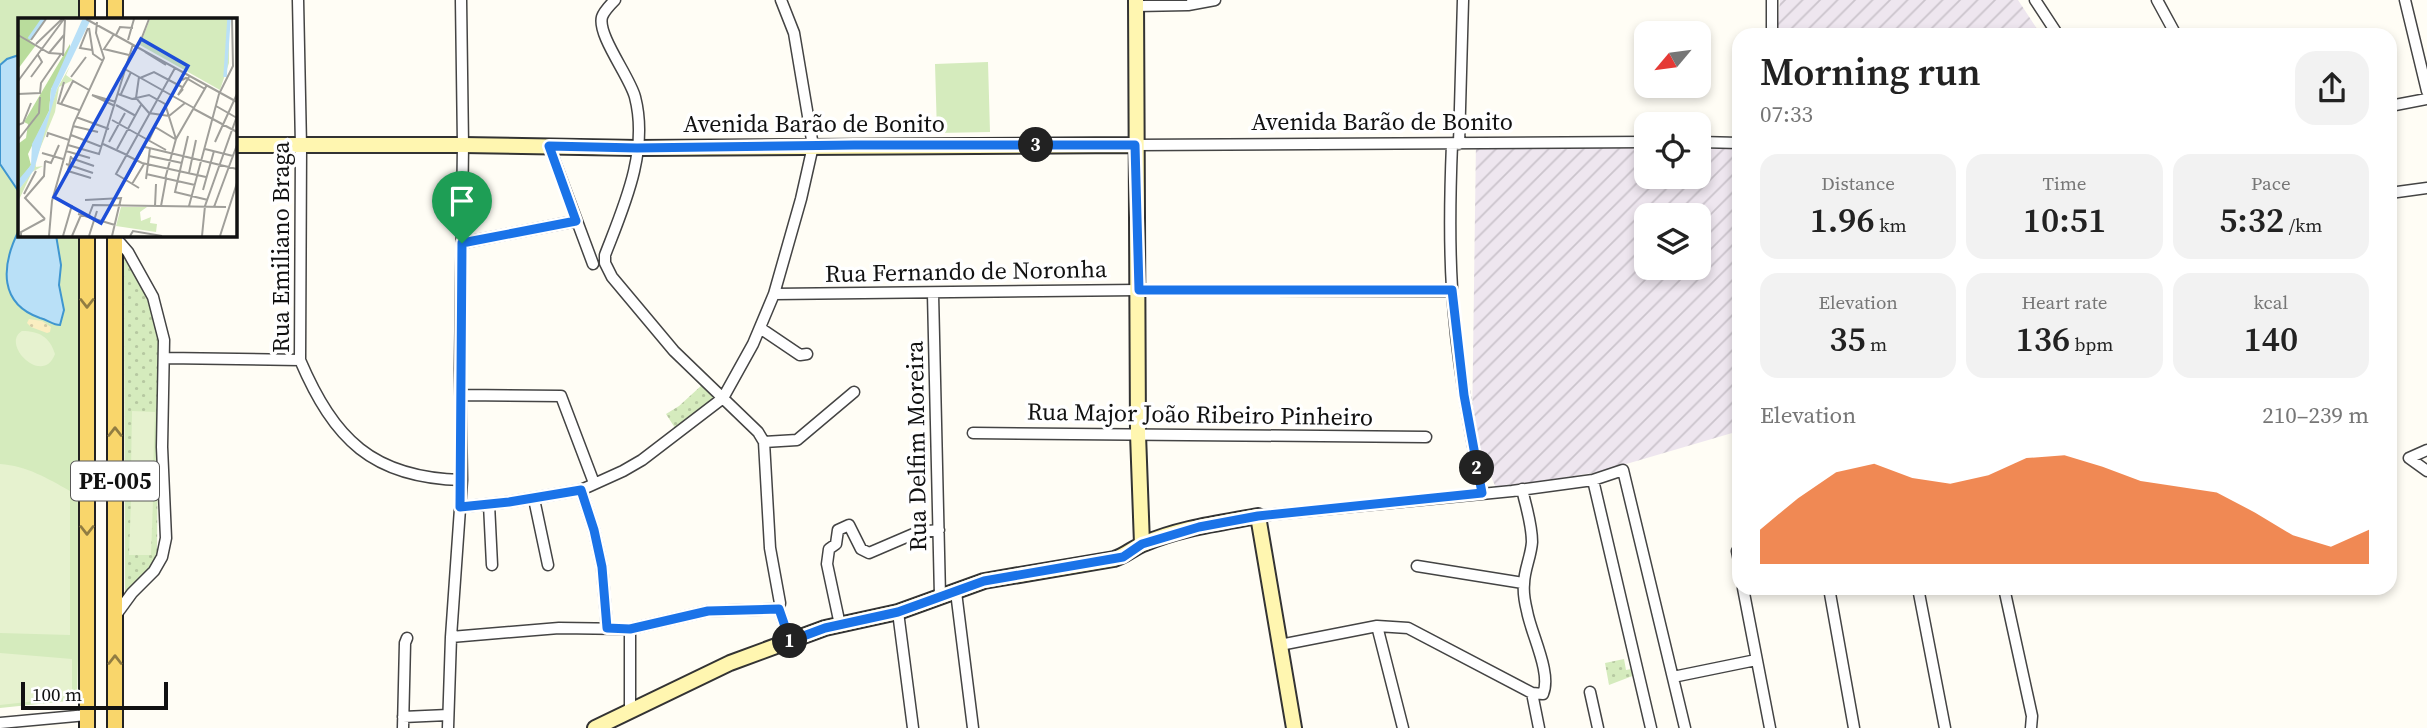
<!DOCTYPE html>
<meta charset="utf-8">
<style>
:root{--surface:#fff;--page:#f2f2f2;--text:#222;--muted:#767676;--accent:#ea580c}
body{margin:0;font-family:"Source Serif 4",serif;background:var(--page);color:var(--text);height:100vh;display:flex;flex-direction:column;font-size:26px;white-space:nowrap}
*{box-sizing:border-box;margin:0}
p{font-size:23px;color:var(--muted)}
.icon{flex:none;width:38px;height:38px;fill:none;stroke:currentColor;stroke-width:2;stroke-linecap:round;stroke-linejoin:round}
.map{position:relative;flex:1;overflow:hidden}
.sheet{position:absolute;left:1732px;top:28px;width:665px;height:567px;display:flex;flex-direction:column;background:var(--surface);border-radius:21px;box-shadow:0 4px 10px #0003}
.sheet>*{flex:none}
.needle{width:46px;rotate:241deg}
.fabs{position:absolute;left:1634px;top:21px;display:grid;gap:14px}
.fabs a{display:grid;place-items:center;width:77px;height:77px;border-radius:14px;background:var(--surface);box-shadow:0 4px 10px #0003;font-size:35px}
.scale{position:absolute;left:21px;bottom:18px;width:147px;box-sizing:border-box;padding-left:7px;border:4px solid #111;border-top:0;font-size:19px;line-height:24px;white-space:nowrap;color:#111;-webkit-text-stroke:5px #fff;paint-order:stroke}
.pin{position:absolute;display:grid;place-items:center;width:60px;height:60px;color:#fff;margin:-72px -30px;border-radius:50% 50% 50% 0;rotate:-45deg;box-shadow:0 0 7px #0007}
.pin .icon{rotate:45deg}
.km{position:absolute;width:35px;height:35px;margin:-18px;border-radius:50%;background:#222;color:#fff;font-size:19px;line-height:35px;text-align:center}
.round{display:grid;place-items:center;flex:none;width:74px;height:74px;border-radius:21px;background:var(--page)}
.headline{display:flex;align-items:center;justify-content:space-between;height:119px;padding:0 28px}
h1{font-size:38px;font-weight:600;line-height:52px}
.metrics{display:grid;grid-template-columns:repeat(3,1fr);gap:10px;height:119px;padding:7px 28px}
.metrics div{display:grid;align-content:center;border-radius:18px;background:var(--page);text-align:center}
.metrics b{font-size:35px;font-weight:600}
.metrics small{font-size:19px;font-weight:400}
.metrics p{font-size:19px}
.chart{height:196px;padding:14px 28px}
.chart p{display:flex;justify-content:space-between}
.chart svg{width:100%;height:126px;margin-top:7px;fill:var(--accent);opacity:.7}
.map>svg:first-child{display:block}
.industrial{fill:url(#industrial-furrows);fill-rule:evenodd}
.grass{fill:#d5ebbd}
.sand{fill:url(#sand-dots)}
.park{fill:url(#park-dots)}
.pitch{fill:#e6f2cf}
.water{fill:#b9e0f7;stroke:#3f96cf;stroke-width:2}
.lines{fill:none;stroke-linecap:round;stroke-linejoin:round}
.street-casing{stroke:#444;stroke-width:13}
.secondary-casing{stroke:#333;stroke-width:18}
.primary-casing{stroke:#222;stroke-width:18}
.street{stroke:#fff;stroke-width:10}
.secondary{stroke:#fff6b0;stroke-width:14}
.primary{stroke:#f9d66b;stroke-width:14}
.oneway{stroke:#917d42}
.route-casing{stroke:#fff;stroke-width:14}
.route{stroke:#1a73e8;stroke-width:9}
.labels{text-anchor:middle;dominant-baseline:central;stroke-width:7;stroke-linejoin:round;paint-order:stroke}
.shield{fill:#fff;stroke:#585858;stroke-width:2}
.shield-label{font-size:23px;font-weight:bold;fill:#111}
.street-label{font-size:24px;fill:#111;stroke:#fff}
.inset-river{fill:none;stroke:#b9e0f7;stroke-width:3.5}
.inset-road{fill:none;stroke:#a09f9a;stroke-width:2}
.view{fill:#1d4ed8;fill-opacity:0.15;stroke:#1d4ed8;stroke-width:3.5}
.inset-edge{fill:none;stroke:#111;stroke-width:3.5}
</style>
<div class="map">
<svg width="2427" height="728" viewBox="0 0 2427 728">
<defs>
<pattern id="industrial-furrows" width="10" height="10" patternUnits="userSpaceOnUse" patternTransform="scale(1.75)"><rect width="10" height="10" fill="#eee6ef"/><path d="M-1 1l2-2M0 10L10 0M9 11l2-2" fill="none" stroke="#cbc4cc"/></pattern>
<pattern id="sand-dots" width="8" height="8" patternUnits="userSpaceOnUse" patternTransform="scale(1.75)"><rect width="8" height="8" fill="#fbeec1"/><path d="M2 2h.1M6 6h.1" fill="none" stroke="#d6cba5" stroke-width="1.8" stroke-linecap="round"/></pattern>
<pattern id="park-dots" width="8" height="8" patternUnits="userSpaceOnUse" patternTransform="scale(1.75)"><rect width="8" height="8" fill="#d5ebbd"/><path d="M2 2h.1M6 6h.1" fill="none" stroke="#b6c8a1" stroke-width="1.8" stroke-linecap="round"/></pattern>
</defs>
<rect width="100%" height="100%" fill="#fffdf5"/>
<!-- industrial -->
<path class="industrial" d="M1780,0H2018L2041,35H1777Z
M1739,139V431L1599,472L1496,488L1472,432L1476,141L1647,140V177H1699V140ZM1647,215H1699V268H1647Z"/>
<!-- grass -->
<path class="grass" d="M0,0H78V19H19V234L80,235L82,488L77,700L0,708Z
M988,62L990,132L937,133L935,64Z"/>
<!-- sand -->
<path class="sand" d="M29,319L42,321L51,327L50,332L47,333L31,327L27,323Z"/>
<!-- park -->
<path class="park" d="M124,257C142,283 154,311 159,342L157,552L151,568L125,595Z
M702,385L716,397L677,431L666,414L679,406Z
M1624,659L1626,670L1636,668L1635,675L1609,685L1605,663Z"/>
<!-- pitch -->
<path class="pitch" d="M22,331C39,331 50,337 55,354C43,387 0,344 22,331Z
M132,411L155,412L153,473L131,472Z
M0,464C27,466 47,478 70,491V635L0,633Z
M131,500L153,501L151,555H129Z
M0,653L72,659V697L0,705Z"/>
<!-- water -->
<path class="water" d="M19,55V192L0,164V65L7,59Z
M19,230V234L56,235L61,265L59,285L64,310L60,325C53,325 48,320 40,318C0,304 0,268 19,230Z"/>
<g class="lines">
<defs>
<path id="street" d="M298,0L301,146L300,360C334,439 372,478 462,480
M615,0C610,5 604,11 602,17C597,35 630,77 635,97C649,151 624,206 605,255V263L612,277L674,351L758,432L764,442L770,548L780,603L779,609L790,641
M2035,0L2058,35
M2157,0L2176,35
M2405,0L2427,91
M1136,6L1188,5L1215,0
M1772,35V0
M2390,106L2427,99
M1699,142L1740,143
M1452,144C1450,192 1449,240 1452,288C1456,357 1469,425 1482,493
M1459,144L1463,0
M1135,145L1647,142
M549,146L593,264
M2390,193L2427,188
M115,237L128,252L153,297L164,340L162,447L166,538L162,557L154,571L132,593L116,615
M462,243L576,221
M774,294L1139,290L1452,291
M933,294L940,596
M760,328L800,355L807,354
M165,358L300,360
M461,395L561,396L594,483
M973,433L1426,437
M764,442L797,440L854,392
M2409,458L2427,471
M2409,458L2427,450
M1593,480L1651,728
M581,490L594,530L602,567L607,628
M534,499L548,565
M489,504L492,565
M460,507L509,502L581,490L623,471L642,460L723,398L753,344L774,294L801,199L813,146L794,33L781,0
M1258,516L1512,491L1593,480L1623,470L1685,728
M1737,551L1740,566
M1417,566L1523,583
M1743,588L1770,728
M1829,588L1854,728
M1918,588L1945,728
M2004,588L2032,716L2031,728
M956,592L973,728
M898,612L913,728
M840,625L827,564L829,549L836,544L838,530L849,525L861,549L869,553L918,532L939,530
M1377,626L1403,728
M630,629V710
M451,637L559,628L630,629L708,611L779,609
M1280,645L1377,626L1408,628L1532,693L1543,694C1552,673 1531,634 1527,611C1525,603 1523,593 1524,584C1524,570 1531,557 1532,542C1532,524 1526,507 1522,489
M1673,677L1756,660
M1590,692L1598,728
M1532,693L1539,728
M403,717L448,715
M0,723L87,715
M403,728L405,643L407,638
M448,728L451,637L462,480L460,369L463,145L461,0"/>
<path id="secondary" d="M1136,0L1138,434L1142,544
M234,145H463L637,148L1135,145
M595,728L730,663L825,628L898,612L984,581L1114,559C1125,556 1133,548 1143,544C1179,528 1220,523 1258,516L1294,728"/>
<path id="primary" d="M87,19V0
M115,19V0
M115,234V728
M87,728V234"/>
</defs>
<!-- street casing -->
<use href="#street" class="street-casing"/>
<!-- secondary casing -->
<use href="#secondary" class="secondary-casing"/>
<!-- primary casing -->
<use href="#primary" class="primary-casing"/>
<!-- street -->
<use href="#street" class="street"/>
<!-- secondary -->
<use href="#secondary" class="secondary"/>
<!-- primary -->
<use href="#primary" class="primary"/>
</g>
<!-- one-way arrows -->
<defs><path id="oneway-chevron" d="M-2-3.5L2.5 0L-2 3.5" fill="none" stroke-width="1.6" stroke-linecap="round" stroke-linejoin="round" transform="scale(1.75)"/></defs>
<g class="oneway">
<use href="#oneway-chevron" transform="translate(87 303) rotate(90)"/>
<use href="#oneway-chevron" transform="translate(115 432) rotate(-90)"/>
<use href="#oneway-chevron" transform="translate(87 530) rotate(90)"/>
<use href="#oneway-chevron" transform="translate(115 660) rotate(-90)"/>
</g>
<g class="lines">
<defs>
<path id="route" d="M854,145H1135L1139,290H1452L1464,395L1482,493L1258,516L1199,527L1142,544L1123,557L984,581L898,612L825,628L790,641L779,609L708,611L630,629L607,628L602,567L594,530L581,490L509,502L460,507L462,243L576,221L549,146L637,148Z"/>
</defs>
<!-- route casing -->
<use href="#route" class="route-casing"/>
<!-- route -->
<use href="#route" class="route"/>
</g>
<g class="labels">
<!-- shield labels -->
<rect class="shield" x="71" y="461.5" width="88" height="39" rx="5"/>
<g class="shield-label">
<text x="115" y="481">PE-005</text>
</g>
<!-- street labels -->
<g class="street-label">
<text x="1382" y="121">Avenida Barão de Bonito</text>
<text x="814" y="123">Avenida Barão de Bonito</text>
<text transform="translate(280 247) rotate(-90)">Rua Emiliano Braga</text>
<text transform="translate(966 271) rotate(-1)">Rua Fernando de Noronha</text>
<text transform="translate(1200 414) rotate(1)">Rua Major João Ribeiro Pinheiro</text>
<text transform="translate(916 446) rotate(-91)">Rua Delfim Moreira</text>
</g>
</g>
<!-- overview -->
<g transform="translate(18 18)">
<rect width="219" height="219" fill="#fffdf5"/>
<path d="M132,1H211V45L202,72L122,27Z" fill="#d5ebbd"/>
<path d="M0,1H28L12,23L18,27L0,51ZM52,26V30L42,58L33,71L31,93L10,136L13,147L0,165V126L8,120L10,106L6,104Z" fill="#b9dc9c"/>
<path d="M52,48L48,57L55,62L41,69L37,94L17,143L18,149L25,148L14,154L0,184V173L16,151V142L39,71Z" fill="#d5ebbd"/>
<path d="M103,189H129L122,194L123,203L133,199L132,205L139,206L138,214L98,208Z" fill="#d5ebbd"/>
<path d="M73,1L39,71L16,152L0,173L2,160L13,147L14,126L31,93L33,71L64,2Z" fill="#b9e0f7"/>
<path class="inset-river" d="M11,21L25,1M207,59L211,1"/>
<path class="inset-road" d="M68,1L219,84M70,10L62,30L74,32M71,10L75,36L85,43M96,16L86,31L111,37M0,17L31,35L45,36M98,17L102,9L115,10M13,22L28,1M110,22L116,1M18,26L44,1M121,27L131,1M127,34L148,47M31,35L46,17M45,38L47,2M105,50L176,90M13,59L24,44L20,37M53,59L68,39M121,59L118,80L131,95L151,98L167,85M122,60L136,54L164,69M164,62L168,60L187,71M0,63L46,1M46,64L40,85L61,92M165,71L160,77L171,59M0,76L22,75L23,65L43,36M100,76L114,81L131,77L147,86L158,121M103,76L113,54M74,77L97,88M74,77L98,84M43,86L55,63L71,72M98,87L118,98M198,88L219,100M176,91L219,114M58,99L91,111M94,102L148,132M0,107L5,105L13,85M55,108L80,114M53,117L84,129M170,118L157,174L190,182M29,119L30,115L51,122M0,122L21,95L22,79M131,122L137,109L157,121M91,124L107,95M197,124L219,76M85,126L109,137M50,127L81,136L115,26M127,129L219,151M99,131L123,87M187,131L215,138M48,133L72,140M24,135L45,141M108,137L124,145L188,159M53,138L50,153L73,160M131,138L164,145M53,140L76,148M27,143L26,158L7,180L27,201M27,143L33,145L41,127M48,146L75,155M171,155L178,122M128,156L177,167M128,161L132,130M147,161L158,121L189,67M107,163L127,127M114,166L126,146M121,170L98,156L157,50M185,172L196,133M6,176L18,153M67,182L103,180L94,218M137,188L138,166M143,188L148,161M171,188L201,76L215,48L214,1M196,189L219,127M60,196L97,207M70,200L75,187L208,189M3,218V214L27,201M31,218L34,183L56,105L86,40L78,15L79,4M45,218L54,187M54,218L63,197M71,218L79,193M112,218L115,213L144,218M184,218L187,188L219,98M202,218L219,165"/>
<path class="view" d="M123,21L170,48L83,205L36,179Z"/>
<rect width="219" height="219" class="inset-edge"/>
</g>
</svg>
<div class="fabs">
<a><svg class="needle" viewBox="-14 -14 28 28"><path d="M0-13l5 13h-10z" fill="#e53935"/><path d="M0 13l5-13h-10z" fill="#767676"/></svg></a>
<a><svg class="icon" aria-label="locate" viewBox="0 0 24 24"><circle cx="12" cy="12" r="6"/><path d="M12 2v4M12 18v4M2 12h4M18 12h4"/></svg></a>
<a><svg class="icon" aria-label="layers" viewBox="0 0 24 24"><path d="M12 4l9 5-9 5-9-5zM3 14l9 5 9-5"/></svg></a>
</div>
<div class="scale">100 m</div>
<div class="pin" style="left:462px;top:243px;background:#1e9e55"><svg class="icon" aria-label="arrive" viewBox="0 0 24 24"><path d="M6 21V4h12l-3 4 3 4H6"/></svg></div>
<b class="km" style="left:790px;top:641px">1</b>
<b class="km" style="left:1477px;top:468px">2</b>
<b class="km" style="left:1036px;top:145px">3</b>
<section class="sheet">
<div class="headline"><div><h1>Morning run</h1><p>07:33</p></div><a class="round"><svg class="icon" aria-label="share" viewBox="0 0 24 24"><path d="M12 15V3M7 8l5-5 5 5M5 13v7h14v-7"/></svg></a></div>
<div class="metrics">
<div><p>Distance</p><b>1.96<small> km</small></b></div>
<div><p>Time</p><b>10:51</b></div>
<div><p>Pace</p><b>5:32<small> /km</small></b></div>
</div>
<div class="metrics">
<div><p>Elevation</p><b>35<small> m</small></b></div>
<div><p>Heart rate</p><b>136<small> bpm</small></b></div>
<div><p>kcal</p><b>140</b></div>
</div>
<div class="chart"><p><span>Elevation</span>210–239 m</p>
<svg viewBox="0 0 160 44" preserveAspectRatio="none"><path d="M0 44V32L10 21L20 12L30 9L40 14L50 16L60 13L70 7L80 6L90 10L100 15L110 17L120 19L130 26L140 34L150 38L160 32V44z"/></svg>
</div>
</section>
</div>
